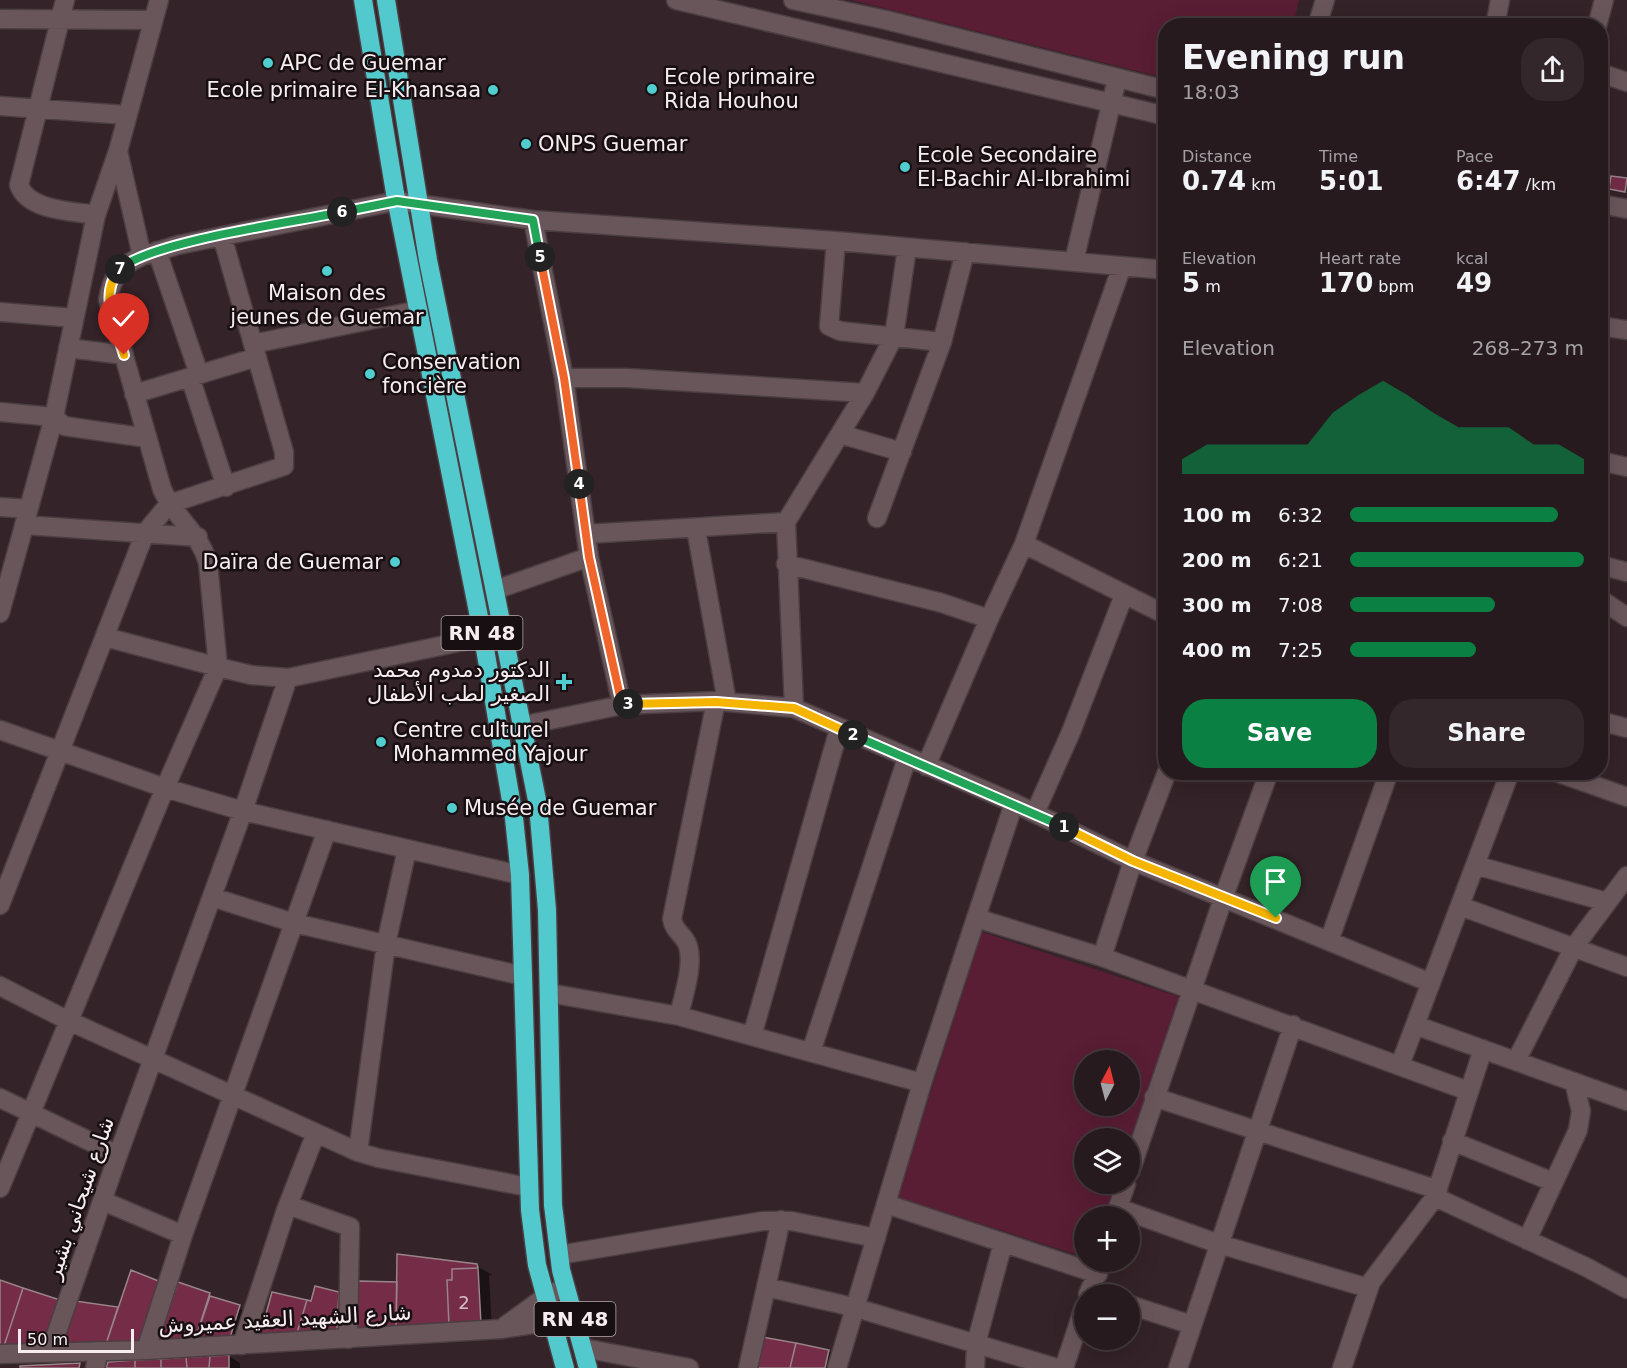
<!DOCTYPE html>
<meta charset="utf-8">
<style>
:root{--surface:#271a1e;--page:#33272b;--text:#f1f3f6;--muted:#a4a1a4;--line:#43383c;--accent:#0b8043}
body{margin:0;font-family:"DejaVu Sans",Cairo,sans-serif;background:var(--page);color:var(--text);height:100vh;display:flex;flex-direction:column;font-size:22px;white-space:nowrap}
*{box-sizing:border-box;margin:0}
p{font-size:20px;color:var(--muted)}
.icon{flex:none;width:33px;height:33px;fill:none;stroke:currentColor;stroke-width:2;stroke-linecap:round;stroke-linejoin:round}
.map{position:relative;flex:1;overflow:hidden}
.side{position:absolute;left:1158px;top:18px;width:450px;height:762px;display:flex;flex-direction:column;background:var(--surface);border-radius:24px;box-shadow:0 6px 24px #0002,0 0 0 2px var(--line)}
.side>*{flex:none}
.needle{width:39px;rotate:7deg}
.controls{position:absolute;left:1074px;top:1050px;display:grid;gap:12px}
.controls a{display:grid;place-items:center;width:66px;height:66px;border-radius:50%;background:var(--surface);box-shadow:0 6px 24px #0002,0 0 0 2px var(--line);font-size:30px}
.scale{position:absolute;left:18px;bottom:15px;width:116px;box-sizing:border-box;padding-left:6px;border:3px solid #f7ecef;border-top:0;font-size:16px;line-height:21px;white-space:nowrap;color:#f7ecef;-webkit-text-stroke:4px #170f11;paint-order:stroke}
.pin{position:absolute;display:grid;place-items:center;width:51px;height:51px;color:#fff;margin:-62px -26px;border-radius:50% 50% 50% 0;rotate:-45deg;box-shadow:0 0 6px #0007}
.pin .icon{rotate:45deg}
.km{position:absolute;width:30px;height:30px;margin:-15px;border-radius:50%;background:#222;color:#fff;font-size:16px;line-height:30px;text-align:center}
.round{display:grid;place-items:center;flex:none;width:63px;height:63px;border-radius:24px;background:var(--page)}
.overview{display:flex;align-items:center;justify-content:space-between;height:102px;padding:0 24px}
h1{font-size:33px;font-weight:700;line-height:45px}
.figures{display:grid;grid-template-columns:repeat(3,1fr);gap:9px;height:102px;padding:6px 24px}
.figures div{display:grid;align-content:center}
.figures b{font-size:26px;font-weight:700}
.figures small{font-size:16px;font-weight:400}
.figures p{font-size:16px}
.chart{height:168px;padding:12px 24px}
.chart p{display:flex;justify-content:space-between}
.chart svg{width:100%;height:108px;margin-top:6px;fill:var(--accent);opacity:.7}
.action{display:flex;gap:12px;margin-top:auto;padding:12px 24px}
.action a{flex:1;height:69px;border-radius:24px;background:var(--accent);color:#fff;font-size:24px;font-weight:700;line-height:69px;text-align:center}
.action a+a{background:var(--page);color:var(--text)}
ul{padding:0 24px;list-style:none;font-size:20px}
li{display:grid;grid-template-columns:96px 72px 1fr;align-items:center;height:45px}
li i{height:15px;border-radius:8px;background:var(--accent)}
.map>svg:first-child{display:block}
.green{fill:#591d34;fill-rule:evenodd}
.shadow{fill:#0007}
.building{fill:#742c47;stroke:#988489;stroke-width:1.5}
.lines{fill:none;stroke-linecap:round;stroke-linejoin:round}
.street-casing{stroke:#4b3e42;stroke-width:21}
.secondary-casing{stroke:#4b3e42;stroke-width:21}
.highway-casing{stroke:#4b3e42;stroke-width:21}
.street{stroke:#69565b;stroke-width:18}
.secondary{stroke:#69565b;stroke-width:18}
.highway{stroke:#52cacd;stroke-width:18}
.split-1-casing{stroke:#fff;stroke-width:12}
.split-2-casing{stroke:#fff;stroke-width:12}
.split-3-casing{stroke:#fff;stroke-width:12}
.split-4-casing{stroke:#fff;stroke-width:12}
.split-5-casing{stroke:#fff;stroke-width:12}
.split-6-casing{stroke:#fff;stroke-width:12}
.split-7-casing{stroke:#fff;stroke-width:12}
.split-8-casing{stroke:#fff;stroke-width:12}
.split-1{stroke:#f5b400;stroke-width:8}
.split-2{stroke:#22a559;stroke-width:8}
.split-3{stroke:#f5b400;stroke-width:8}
.split-4{stroke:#f0652b;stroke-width:8}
.split-5{stroke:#f0652b;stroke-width:8}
.split-6{stroke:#22a559;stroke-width:8}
.split-7{stroke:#22a559;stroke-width:8}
.split-8{stroke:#f5b400;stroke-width:8}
.poi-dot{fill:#52cdcf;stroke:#170f11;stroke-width:2}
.labels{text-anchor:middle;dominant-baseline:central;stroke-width:5;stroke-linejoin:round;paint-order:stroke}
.number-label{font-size:18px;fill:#d6bcc5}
.shield{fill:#170f11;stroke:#b4aaac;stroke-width:1.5}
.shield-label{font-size:20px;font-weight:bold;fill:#f7ecef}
.poi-label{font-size:21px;fill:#f7ecef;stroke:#170f11;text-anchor:start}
.street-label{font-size:21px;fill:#f7ecef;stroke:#170f11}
</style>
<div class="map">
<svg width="1627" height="1368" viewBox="0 0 1627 1368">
<rect width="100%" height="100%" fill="#342328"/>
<!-- green -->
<path class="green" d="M851,0H1299L1293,25L1166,26L1165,78Z
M982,932L1180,997L1130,1150V1138H1084V1184H1119L1108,1216H1084V1257L897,1197ZM1084,1060H1130V1106H1084Z"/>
<!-- shadow -->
<path class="shadow" d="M477,1266L492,1275L489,1276L492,1330L397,1283Z
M179,1284L250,1313L241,1343L171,1348Z
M338,1293L350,1300L348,1337L272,1341L312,1303Z
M763,1338L829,1351L840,1358L838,1368H757Z
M229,1356L240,1363V1368H108Z"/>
<!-- building -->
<path class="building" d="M1611,176L1627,178L1625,192L1609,189Z
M397,1254L477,1264L478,1268L452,1269V1280H447L449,1326L396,1329Z
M478,1268L481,1324L449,1326L447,1280H452V1269Z
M131,1270L161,1282L140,1343L106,1344Z
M0,1280L23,1288L4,1346H0Z
M358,1281L397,1282L396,1329L357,1330Z
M178,1282L210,1293L195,1340L158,1342Z
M315,1286L339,1292L337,1331L297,1333L307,1300L311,1301Z
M23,1288L60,1300L45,1346H4Z
M272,1292L307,1300L297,1333L260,1336Z
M210,1296L240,1305L230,1338L195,1340Z
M75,1301L118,1307L106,1344L59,1345Z
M762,1337L796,1343L790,1368H755Z
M796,1343L829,1350L825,1368H790Z
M229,1355V1368H209L210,1356Z
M210,1356L209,1368H187L186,1357Z
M186,1357L187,1368H161V1359Z
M161,1359V1368H135V1360Z
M135,1360V1368H106L108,1362Z
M80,1363L79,1368H20V1366Z"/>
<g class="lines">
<defs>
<path id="street" d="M65,0L19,185C28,211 73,211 96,215
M0,19L153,20
M1495,26L1500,0
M1597,26L1604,0
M1600,73L1627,82
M0,106L126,115
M118,151L142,256C120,266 112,276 108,300L162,489C174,517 200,533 208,563L218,667L251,675L288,678L483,637
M1600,204L1627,209
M533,220L564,378L589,557L622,705
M836,241L829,326L840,331L942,342
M157,251L199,374
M142,256L178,245L397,201L533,220L836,241L1166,270
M1074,261L1117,79
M0,312L74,318
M1600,326L1627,330
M253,344L419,310
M68,348L124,355
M190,377L226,487
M564,378H627L865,393
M134,394L257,357
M0,412L54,417L64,426L147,438
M840,434L902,452
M1600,461L1627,467
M0,507L28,509
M877,518L942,342L965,252
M24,525L198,537
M696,529L727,702
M586,534L786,522
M1024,544L1166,615
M786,564L942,603L989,619L926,766
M1600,565L1627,572
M495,590L589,557
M1600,599L1627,617
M989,619L1024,544L1122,266
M288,678L243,811L520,875
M794,708L786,522L865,393L894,336L907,248
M1600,721L1627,728
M521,726L622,705L716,701L794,708L1014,803L1133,861L1431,983
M0,730L165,788L243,811L118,1155L50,1352
M1556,772L1627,797
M1035,813L1071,732L1124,595
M1475,865L1607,902
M212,897L294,923L523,976
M0,905L145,533L169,504L284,466V452L222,236
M1460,906L1627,967
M976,918L1014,803
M1329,941L1389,772
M1102,957L1468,1091
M0,986L69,1021L358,1152L378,1158L528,1187
M549,993L679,1016L922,1083
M679,1016C683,996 694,966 688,946C684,934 674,932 672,919L716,701
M1415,1025L1627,1101
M752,1036L839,729
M811,1052L907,758
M1516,1061L1574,947L1627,876
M1400,1065L1510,772
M1154,1097L1438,1190
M0,1098L118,1155
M1452,1141L1553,1182
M358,1152L386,944L407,849
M1130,1172L1224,896L1269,772
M0,1188L165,788L218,667L105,637
M1435,1197L1586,1267L1627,1289
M103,1201L183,1235
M886,1204L1098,1274
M288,1205L350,1227L348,1339
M1118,1208L1219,1244L1368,1288
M1115,1216L1126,1184
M1527,1240L1578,1130L1581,1111L1574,1082
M559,1255L763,1221H791L876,1238
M766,1287L853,1307L1057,1368
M1088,1294L1102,1262
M1130,1305L1192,1325
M242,1345L286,1210L316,1133
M583,1348L689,1368
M146,1350L183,1235L327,830
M95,1368L99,1351
M748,1368L781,1220
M975,1368L976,1344L1003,1243
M1064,1368L1084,1307
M1178,1368L1293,1025
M1342,1368L1371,1282L1435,1197L1483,1049"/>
<path id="secondary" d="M676,0L1166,116
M793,0L886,20L1166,90
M1317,26L1325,0
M0,613L54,417L96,215L118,151L159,0
M505,1326L545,1297L565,1287
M0,1354L146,1350L501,1329L575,1318
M837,1368L922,1083L976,918L1102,957L1133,861L1167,772"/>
<path id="highway" d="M363,0L395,193L483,637L514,818L520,875L530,1210L537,1265L565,1368
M386,0L428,260L538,805L547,910L553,1205L561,1270L588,1368"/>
</defs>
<!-- street casing -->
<use href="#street" class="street-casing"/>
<!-- secondary casing -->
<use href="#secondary" class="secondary-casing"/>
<!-- highway casing -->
<use href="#highway" class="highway-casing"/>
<!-- street -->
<use href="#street" class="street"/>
<!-- secondary -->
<use href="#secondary" class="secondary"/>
<!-- highway -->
<use href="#highway" class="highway"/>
</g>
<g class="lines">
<defs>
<path id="split-1" d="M1064,827L1133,861L1276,918"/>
<path id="split-2" d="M853,735L1064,827"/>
<path id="split-3" d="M628,704L716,702L794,708L853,735"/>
<path id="split-4" d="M579,484L589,557L622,705L628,704"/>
<path id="split-5" d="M540,257L564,378L579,484"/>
<path id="split-6" d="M342,212L397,201L533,220L540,257"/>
<path id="split-7" d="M120,269C151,241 295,222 342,212"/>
<path id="split-8" d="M120,269C98,294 116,327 124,355"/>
</defs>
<!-- split-1 casing -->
<use href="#split-1" class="split-1-casing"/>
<!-- split-2 casing -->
<use href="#split-2" class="split-2-casing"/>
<!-- split-3 casing -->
<use href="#split-3" class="split-3-casing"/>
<!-- split-4 casing -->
<use href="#split-4" class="split-4-casing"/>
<!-- split-5 casing -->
<use href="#split-5" class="split-5-casing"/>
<!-- split-6 casing -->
<use href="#split-6" class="split-6-casing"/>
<!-- split-7 casing -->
<use href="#split-7" class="split-7-casing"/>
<!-- split-8 casing -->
<use href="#split-8" class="split-8-casing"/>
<!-- split-1 -->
<use href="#split-1" class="split-1"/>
<!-- split-2 -->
<use href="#split-2" class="split-2"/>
<!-- split-3 -->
<use href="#split-3" class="split-3"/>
<!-- split-4 -->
<use href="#split-4" class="split-4"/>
<!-- split-5 -->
<use href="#split-5" class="split-5"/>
<!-- split-6 -->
<use href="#split-6" class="split-6"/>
<!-- split-7 -->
<use href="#split-7" class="split-7"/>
<!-- split-8 -->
<use href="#split-8" class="split-8"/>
</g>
<!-- markers -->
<g class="poi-dot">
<circle cx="268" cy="63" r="6"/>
<circle cx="652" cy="89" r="6"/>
<circle cx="493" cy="90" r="6"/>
<circle cx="526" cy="144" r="6"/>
<circle cx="905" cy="167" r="6"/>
<circle cx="327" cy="271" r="6"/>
<circle cx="370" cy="374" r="6"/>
<circle cx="395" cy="562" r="6"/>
<path d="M561 673h6v6h6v6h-6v6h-6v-6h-6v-6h6z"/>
<circle cx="381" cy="742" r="6"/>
<circle cx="452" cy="808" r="6"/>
</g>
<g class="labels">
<!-- number labels -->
<g class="number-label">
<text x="464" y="1302">2</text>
</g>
<!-- shield labels -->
<g class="shield">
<rect x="441.5" y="616" width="81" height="34" rx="4.5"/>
<rect x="534.5" y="1302" width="81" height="34" rx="4.5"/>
</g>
<g class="shield-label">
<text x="482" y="633">RN 48</text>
<text x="575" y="1319">RN 48</text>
</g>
<!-- poi labels -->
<g class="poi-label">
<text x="280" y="63">APC de Guemar</text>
<text x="664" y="77">Ecole primaire<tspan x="664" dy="24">Rida Houhou</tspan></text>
<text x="481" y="90" text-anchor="end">Ecole primaire El-Khansaa</text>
<text x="538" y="144">ONPS Guemar</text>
<text x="917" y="155">Ecole Secondaire<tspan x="917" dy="24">El-Bachir Al-Ibrahimi</tspan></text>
<text x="327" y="293" text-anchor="middle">Maison des<tspan x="327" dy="24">jeunes de Guemar</tspan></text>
<text x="382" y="362">Conservation<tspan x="382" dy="24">foncière</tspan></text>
<text x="383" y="562" text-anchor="end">Daïra de Guemar</text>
<text x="550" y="670" text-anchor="end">الدكتور دمدوم محمد<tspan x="550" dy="24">الصغير لطب الأطفال</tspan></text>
<text x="393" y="730">Centre culturel<tspan x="393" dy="24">Mohammed Yajour</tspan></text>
<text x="464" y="808">Musée de Guemar</text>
</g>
<!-- street labels -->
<g class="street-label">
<text transform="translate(80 1198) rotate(-71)">شارع شيحاني بشير</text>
<text transform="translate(285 1319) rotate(-3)">شارع الشهيد العقيد عميروش</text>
</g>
</g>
</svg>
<div class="controls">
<a><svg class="needle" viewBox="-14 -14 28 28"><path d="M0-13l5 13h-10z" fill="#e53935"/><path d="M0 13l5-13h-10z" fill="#a4a1a4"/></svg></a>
<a><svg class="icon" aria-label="layers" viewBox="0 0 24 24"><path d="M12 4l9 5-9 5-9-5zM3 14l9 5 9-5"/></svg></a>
<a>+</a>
<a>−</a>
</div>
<div class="scale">50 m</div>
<div class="pin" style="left:1276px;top:918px;background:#1e9e55"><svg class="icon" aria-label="arrive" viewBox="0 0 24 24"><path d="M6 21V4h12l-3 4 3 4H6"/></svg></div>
<div class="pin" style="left:124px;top:355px;background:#d93025"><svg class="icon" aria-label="check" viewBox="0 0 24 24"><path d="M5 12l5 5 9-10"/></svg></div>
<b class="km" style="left:1064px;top:827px">1</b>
<b class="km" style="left:853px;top:735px">2</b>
<b class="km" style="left:628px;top:704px">3</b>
<b class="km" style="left:579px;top:484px">4</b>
<b class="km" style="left:540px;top:257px">5</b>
<b class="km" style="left:342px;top:212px">6</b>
<b class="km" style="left:120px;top:269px">7</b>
<section class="side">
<div class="overview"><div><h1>Evening run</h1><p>18:03</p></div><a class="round"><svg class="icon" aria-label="share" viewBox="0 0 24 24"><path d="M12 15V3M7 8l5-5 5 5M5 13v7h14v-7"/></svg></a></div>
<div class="figures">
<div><p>Distance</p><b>0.74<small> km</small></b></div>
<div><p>Time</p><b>5:01</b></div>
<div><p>Pace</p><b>6:47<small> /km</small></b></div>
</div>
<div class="figures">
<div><p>Elevation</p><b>5<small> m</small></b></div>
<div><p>Heart rate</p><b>170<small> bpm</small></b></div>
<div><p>kcal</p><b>49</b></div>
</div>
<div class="chart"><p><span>Elevation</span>268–273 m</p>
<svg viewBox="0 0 160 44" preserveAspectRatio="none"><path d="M0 44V38L10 32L20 32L30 32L40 32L50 32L60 19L70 12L80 6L90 12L100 19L110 25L120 25L130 25L140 32L150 32L160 38V44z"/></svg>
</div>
<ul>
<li><b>100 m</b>6:32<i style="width:89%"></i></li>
<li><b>200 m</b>6:21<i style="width:100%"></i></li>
<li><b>300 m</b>7:08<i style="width:62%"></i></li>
<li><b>400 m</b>7:25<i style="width:54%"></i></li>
</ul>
<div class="action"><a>Save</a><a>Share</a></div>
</section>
</div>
